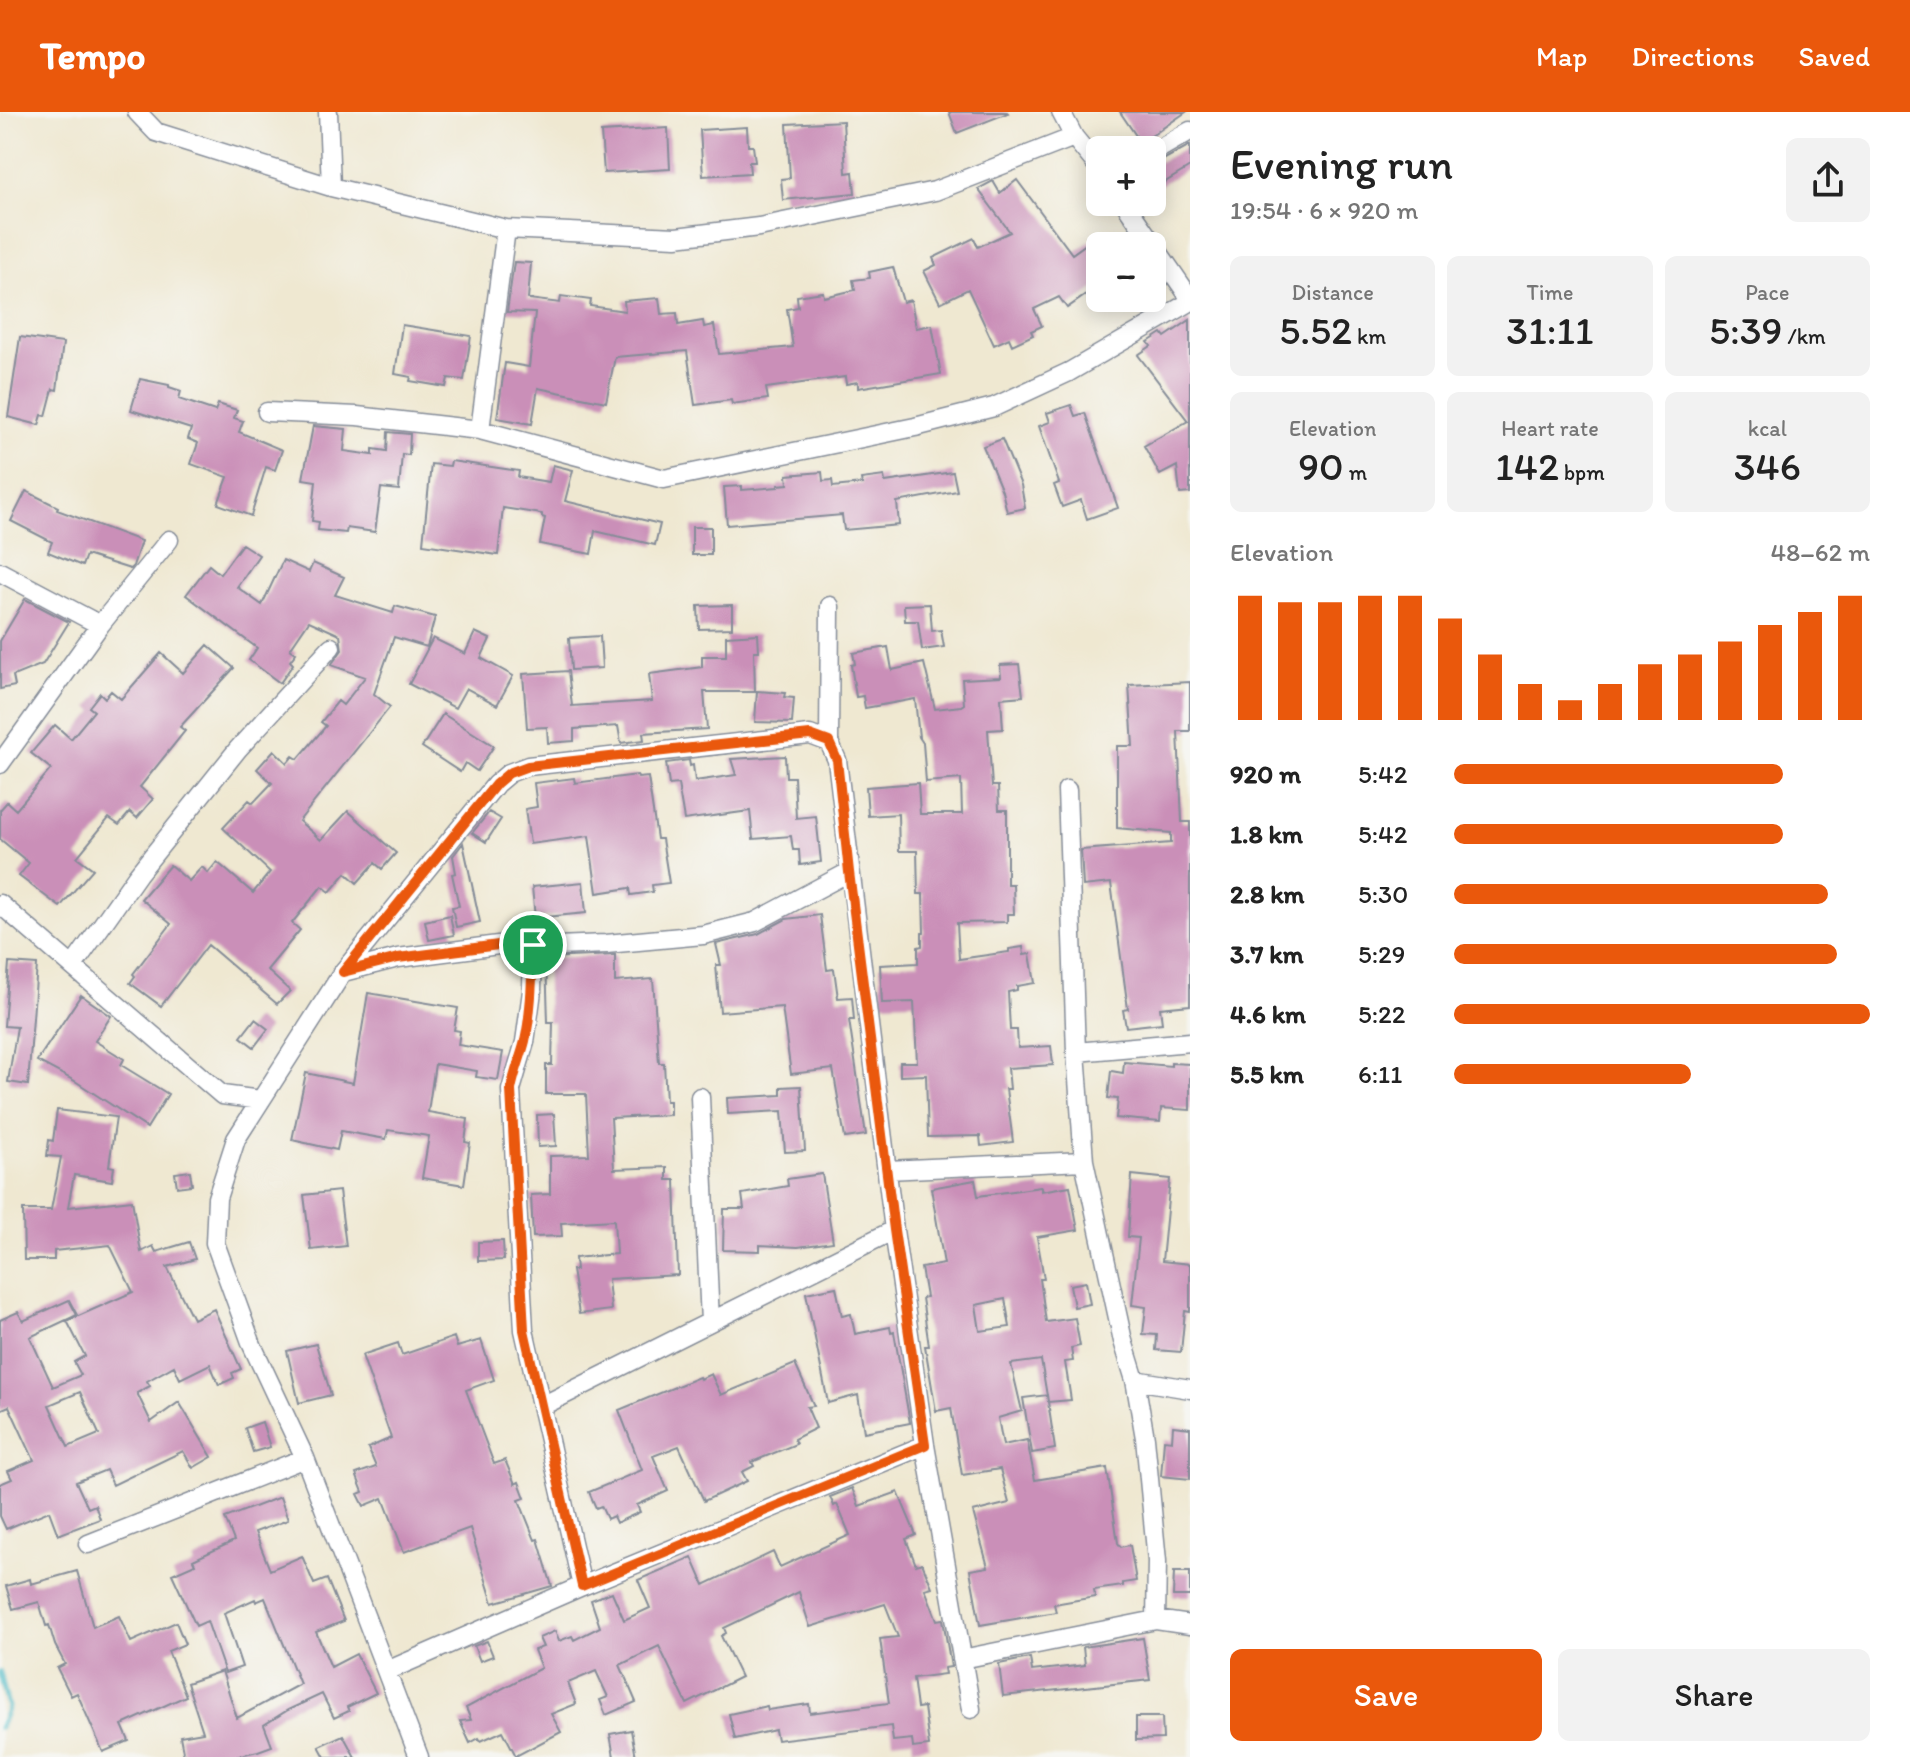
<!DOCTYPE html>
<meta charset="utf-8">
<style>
:root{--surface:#fff;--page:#f2f2f2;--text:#222;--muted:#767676;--accent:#ea580c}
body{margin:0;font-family:Itim,sans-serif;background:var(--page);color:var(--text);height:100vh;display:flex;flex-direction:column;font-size:30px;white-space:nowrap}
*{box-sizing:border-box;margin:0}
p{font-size:26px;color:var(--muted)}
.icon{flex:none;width:44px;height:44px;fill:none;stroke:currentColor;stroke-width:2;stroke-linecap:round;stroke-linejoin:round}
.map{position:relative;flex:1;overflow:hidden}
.details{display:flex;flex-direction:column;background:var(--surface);width:720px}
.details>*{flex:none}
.tools{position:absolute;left:1086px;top:24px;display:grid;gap:16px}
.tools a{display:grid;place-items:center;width:80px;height:80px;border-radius:12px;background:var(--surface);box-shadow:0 4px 20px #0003;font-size:40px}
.pin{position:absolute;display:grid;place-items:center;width:68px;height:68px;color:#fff;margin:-34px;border:4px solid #fff;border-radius:50%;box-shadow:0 2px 8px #0007}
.round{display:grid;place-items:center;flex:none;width:84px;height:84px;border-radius:12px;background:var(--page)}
.headline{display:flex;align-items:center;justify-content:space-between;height:136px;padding:0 40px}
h1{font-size:44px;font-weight:600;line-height:60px}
.metrics{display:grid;grid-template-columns:repeat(3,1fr);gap:12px;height:136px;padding:8px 40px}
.metrics div{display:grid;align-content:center;border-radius:12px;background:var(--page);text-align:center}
.metrics b{font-size:40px;font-weight:600}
.metrics small{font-size:22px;font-weight:400}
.metrics p{font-size:22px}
.chart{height:224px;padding:16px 40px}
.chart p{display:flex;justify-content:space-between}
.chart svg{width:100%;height:144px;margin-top:8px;stroke:var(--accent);stroke-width:6}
.button{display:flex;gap:16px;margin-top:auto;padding:16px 40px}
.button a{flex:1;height:92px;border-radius:12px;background:var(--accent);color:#fff;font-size:32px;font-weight:600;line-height:92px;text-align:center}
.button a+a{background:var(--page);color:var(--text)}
ul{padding:0 40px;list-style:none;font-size:26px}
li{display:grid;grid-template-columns:128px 96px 1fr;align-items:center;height:60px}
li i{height:20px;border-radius:10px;background:var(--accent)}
header{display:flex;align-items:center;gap:48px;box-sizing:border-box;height:112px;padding:0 40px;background:var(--accent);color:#fff}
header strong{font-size:38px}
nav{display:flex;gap:44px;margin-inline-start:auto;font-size:28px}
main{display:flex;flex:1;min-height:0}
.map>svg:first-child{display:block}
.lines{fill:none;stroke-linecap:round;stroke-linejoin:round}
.stream{stroke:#4cbac6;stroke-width:5}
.building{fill:#ca8fb8;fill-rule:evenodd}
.minor-casing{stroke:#858c98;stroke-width:21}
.minor{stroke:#fff;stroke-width:18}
.route-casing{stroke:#fff;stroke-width:16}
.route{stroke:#ea580c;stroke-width:10}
</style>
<header>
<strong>Tempo</strong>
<nav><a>Map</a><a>Directions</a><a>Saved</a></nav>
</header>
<main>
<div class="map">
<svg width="1190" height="1645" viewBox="0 0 1190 1645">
<rect width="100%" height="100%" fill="#f6f6f2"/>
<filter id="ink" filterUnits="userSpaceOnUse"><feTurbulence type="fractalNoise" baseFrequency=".0125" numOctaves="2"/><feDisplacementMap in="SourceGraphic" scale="16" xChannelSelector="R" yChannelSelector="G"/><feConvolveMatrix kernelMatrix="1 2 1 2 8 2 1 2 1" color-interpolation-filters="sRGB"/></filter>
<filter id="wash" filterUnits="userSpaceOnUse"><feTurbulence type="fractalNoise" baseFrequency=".006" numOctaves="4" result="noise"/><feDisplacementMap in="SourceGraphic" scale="32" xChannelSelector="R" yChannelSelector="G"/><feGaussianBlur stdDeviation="1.8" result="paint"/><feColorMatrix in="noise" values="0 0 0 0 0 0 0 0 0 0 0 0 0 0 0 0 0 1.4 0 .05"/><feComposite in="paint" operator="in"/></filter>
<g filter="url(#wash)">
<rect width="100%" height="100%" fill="#efe8d1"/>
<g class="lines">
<!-- stream -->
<path class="stream" d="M0,1560L8,1595L0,1615"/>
</g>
<g id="blocks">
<!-- building -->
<path class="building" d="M949,0H1007L1008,1L957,21Z
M1120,0H1186L1141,31Z
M843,9L846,61L853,60L855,81L783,88L781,67L790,66L787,12Z
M747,15L748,34H753L755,50H749L750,61L703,64L700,18Z
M668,16L670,57L604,61L601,20Z
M1190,33V55L1152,78V54Z
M1017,68L1072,142L1100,122V173L1067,196L1059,185L1034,197L1042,214L1031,219L1033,223L1012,233L1009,226L994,233L968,177L940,191L924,159L936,153L933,146L974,126L978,135L1010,120L978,77L993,69L1000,81Z
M514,150L531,151L528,187L560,191L561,184L591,188L590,194L625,199L624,189L659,186L661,202L677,201L678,213L703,209L704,215L714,213L719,242L793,235L787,197L798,195L797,184L823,180L824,185L855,178L853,168L870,166L869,160L893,155L903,190L911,188L916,216L932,213L941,262L858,276V270L846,272L845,265L766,276L768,287L732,292L731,288L695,293L687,239L615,245L606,290L538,276L532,312L497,306L505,251L529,255L535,201L507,200Z
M1190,208V381L1180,382L1177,354L1160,363L1144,334L1188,309L1138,243L1151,234L1148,230L1162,221L1165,225Z
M402,213L471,224L464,268L448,266L446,275L410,269L411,265L395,262Z
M20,225L63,231L57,278L53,277L46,304L42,303L39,313L8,305Z
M140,267L169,273V275L181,279L179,287L215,299L218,292L237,298L234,306L243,309L239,320L282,338L275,358L266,355L251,404L218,392L228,365L191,352L198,331L188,327L191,317L131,298Z
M1071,293L1075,304L1085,301L1118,396L1087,407L1081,388L1062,395L1054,373L1059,371L1039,314L1050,310L1047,301Z
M313,314L346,317L344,339L373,343V337L387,339L388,320L410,322L409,343L402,342L399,378L381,376L375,420L347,416L346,421L318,418L319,410L312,409L316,369L303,367Z
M1002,327L1021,373L1025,396L1007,400L1002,379L983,334Z
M451,349L519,359L518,365L549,370L553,353L573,358L565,389L660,412L655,433L595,419L591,442L540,432L545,406L542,405V402L503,396L498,443L423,432L431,352L450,354Z
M822,360L823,369L832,368L833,375L862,372L861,367L884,364L885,370L953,360L957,379L897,390L899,413L844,418L842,403L727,413L724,375L742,374V378L778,375V373L788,372L787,363Z
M26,379L58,395L57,398L141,429L133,454L130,457L86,443L82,454L48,440L52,430L11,409Z
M692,415H711V443H692Z
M242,432L259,443L237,475L262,493L283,448L309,460L313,451L344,465L335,483L393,501L395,494L435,505L427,535L394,525L374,582L390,595L299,709L321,728L348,699L396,741L382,757L375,751L357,771L346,761L330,780L322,774L292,811L300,818L267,858L290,879L277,892L208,833L161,894L130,871L135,864L133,862L171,812L141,787L170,753L189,769L202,755L208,761L217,750L253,781L270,760L223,716L249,688L253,691L272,671L257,657L274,638L287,651L293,644L298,647L326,614L321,610L338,589L343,593L365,565L331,553L342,538L340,523L309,509L290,537L296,541L290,549L293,552L280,571L249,548L257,536L186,483L209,453L220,462Z
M25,487L69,510L43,552L13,564L15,574L0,577V529Z
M930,492L932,519L941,518L944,535L922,538L918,509H905L904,493Z
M732,493V516L699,517L698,494Z
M475,520L490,527L481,546L513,564L497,593L466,576L455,596L409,572L433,526L465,542Z
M758,522L759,539H754L755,580H704L707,617L643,621L644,628L621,631L618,614L574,617V629L548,631L547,615L527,616L523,562L568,559L572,594L652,589L649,562L702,555V544H726V524Z
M600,524L602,556L571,558L569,526Z
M208,533L234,556L180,615L185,619L140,675L153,687L137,706L130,700L119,713L109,706L77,745L93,757L60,795L19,764L29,751L0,727V698L7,690L16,698L51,657L31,641L55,613L71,627L94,599L89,595L100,581L105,586L111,579L121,587L161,541L183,561Z
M888,535L892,558L924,551L935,597L961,594L964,592L962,567L1001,565L1000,553L1019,552L1023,584L1001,586L1003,617L988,618L992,674H998L999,698H1007V772H1013L1014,802H1007V810L957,811L959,847L1009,840V837L1023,835L1024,843L1030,842L1035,871L1017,874V878L1008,880L1010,918H1017L1018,936L1051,934L1053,953L1008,956L1010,977H1006L1013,1030L981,1034L980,1024L928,1025L926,963L900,964V950H917L914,890L882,891L880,853L918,851V835L922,834V821H924L923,782H918L917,739H899L898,702L868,704L866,675L918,671L920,702H962L961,667L926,670L923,631L919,625L915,587L865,596L863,584L856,585L851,553L855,552L853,541Z
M1190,570V619H1178L1182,710H1190V893L1160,896L1162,911L1126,915L1123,898L1128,897L1111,771L1083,774L1081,738L1171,731V721L1117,716V634H1133L1129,573Z
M757,579L785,581L784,585L794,586L792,611L755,610Z
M443,602L494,634L477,659L465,651L460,660L422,635Z
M785,644L786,665H794L796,706L816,704L821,750L800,753L799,738H793L791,724L753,727L750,699L684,708L678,672L669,673L666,651L689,648L690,654L693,653L695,669L736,663L731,647Z
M637,663L638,666L648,665L657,727H662L669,771L652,773L653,780L631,783L630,776L597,781L589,724L530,732L525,697L537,695L534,671L574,666L575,671Z
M489,700L501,707L486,730L472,721Z
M463,731L480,810L456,815L452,795L459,794L452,762L456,761L453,744Z
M583,770L586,801L535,806L532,775Z
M450,803L454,823L429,828L425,809Z
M820,803L827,858L834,857L838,886L852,885L854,908H849L866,1023L845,1026L833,957L791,962L782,895L720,900L716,853H721L716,832L758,822L786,807Z
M615,843V870L653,867L659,951H664L666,989H670V1003L611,1006L614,1057L667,1055V1068H675L678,1163L608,1167L611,1198L579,1202L572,1158H576L575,1146L616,1142L614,1108L561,1111L562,1124L533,1125L531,1083L550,1082V1044L589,1043L586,982H546V953H552L553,910H548L546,846Z
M9,851L37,853L28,973L8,970L17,915L4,914Z
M368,881L458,896L454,918L460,919L458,933L503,940L498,968L476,965L477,959L435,952L428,1000L468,1007L465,1030L470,1031L464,1073L422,1066L429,1024L388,1018L386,1027L341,1019L337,1038L292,1028L306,961L353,971Z
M81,883L111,904L95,929L124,947L121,953L168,982L147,1016L75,969L37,949Z
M255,907L268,917L254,935L241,925Z
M1124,950L1171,954V951L1190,952V998L1161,996L1160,1010L1116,1006L1118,987L1108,986L1111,959L1123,961Z
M801,974L805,1039L785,1040L782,999L728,1002L727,986L781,983V975Z
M57,998L116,1005L109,1054L114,1055L112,1069L74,1063L68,1095L132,1088L141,1140L153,1134L156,1140L189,1130L195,1147L167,1155L193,1207L214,1197L241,1257L232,1261L234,1266L219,1273L210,1252L180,1267L174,1254L147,1269L150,1274L137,1281L151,1310L179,1290L212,1345L193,1356L183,1339L113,1373L106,1358L76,1370L88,1396L95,1393L100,1407L58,1423L49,1399L6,1417L0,1404V1372L12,1367L8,1359L34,1348L9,1294L0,1298V1208L18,1200L23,1209L69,1188L77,1203L30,1225L53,1275L81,1263L74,1250L85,1244L67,1209L133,1180L110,1133L54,1139V1148H24L23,1098H51L61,1045L47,1044L49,1028L53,1029ZM80,1280L99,1322L68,1335L49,1293Z
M554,1002L556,1034L538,1035L537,1003Z
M190,1059L192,1073L177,1075L175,1061Z
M822,1062L833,1130L798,1135L760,1133V1139L723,1138L724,1097H744L742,1082L788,1074L787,1067Z
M1132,1063L1170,1067L1162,1149L1190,1152V1200L1185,1199L1181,1240L1156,1238L1157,1223L1143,1222L1146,1195L1132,1193L1139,1126L1128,1125Z
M975,1068L978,1084L1041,1075V1079L1070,1074L1078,1118L1037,1125L1044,1167H1040L1046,1210L1075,1206L1080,1234L1071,1236L1073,1249L1065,1250L1071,1288L1048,1290L1041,1248L1011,1252L1022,1299L998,1306L1003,1333L1027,1328L1035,1368L1107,1356L1118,1431L1121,1435L1130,1433L1136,1469L1123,1471V1474L1094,1478L1095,1485L1054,1492L1056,1500L980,1513L970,1458L988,1455L973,1400L1009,1391L1000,1357L962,1363L951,1296L936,1299L925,1234H929L922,1186L926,1185L921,1156L944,1152L931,1076ZM1005,1187L1010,1215L980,1219L976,1193Z
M339,1079L346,1134L311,1138L304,1083Z
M503,1129L504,1148L478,1149V1130Z
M1086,1170L1090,1192L1074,1195L1070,1173Z
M836,1175L842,1204L851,1202L855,1222L890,1215L891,1221L894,1220L910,1311L864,1320L858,1283L828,1291L806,1181Z
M454,1225L457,1235L481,1228L494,1268L466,1278L494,1352L505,1348L515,1372L519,1370L525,1386L519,1388L535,1428L538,1427L552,1474L493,1491L470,1416L404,1440L383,1386L364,1394L358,1382L363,1380L356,1362L376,1355L368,1336L391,1326L362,1243L398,1231L402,1243Z
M316,1232L331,1283L299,1291L287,1239Z
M795,1252L814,1294L807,1295L816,1316L794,1327L796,1332L752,1350L754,1354L742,1360L747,1369L704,1389L679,1334L653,1344L668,1379L637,1393L640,1400L616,1411L613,1404L607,1407L601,1394L596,1396L589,1380L642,1358L619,1298L699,1265L700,1267L711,1262L721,1283Z
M1047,1283L1055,1337L1032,1341L1023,1286Z
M262,1310L270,1335L253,1340L245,1316Z
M1173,1314L1190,1316V1367L1161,1364L1164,1328L1172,1329Z
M852,1376L859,1394L898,1380L916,1423L906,1427L916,1453L922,1451L932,1475L925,1477L937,1508L943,1507L951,1555L944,1556L945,1562L913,1566L917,1596L924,1595L929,1634L913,1636L912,1627L893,1629L891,1614L777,1628L775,1618L735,1627L729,1602L767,1594L768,1598L809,1592L810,1601L889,1591L880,1527L898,1525L885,1492L810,1515L799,1480L724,1516L726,1521L721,1524L741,1565L687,1592L659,1534L620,1553L636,1590L606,1603L600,1588L608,1585L596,1559L568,1571L576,1592L551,1602L561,1620L516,1644L503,1619L481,1629L479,1626L470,1631L460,1609L471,1608L466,1596L541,1556L534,1538L543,1535L539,1526L555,1519L559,1529L572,1524L574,1528L600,1515L591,1488L612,1480L624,1508L650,1496L638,1468L692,1445L704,1473L773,1440L780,1455L850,1423L837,1392L834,1394L830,1385Z
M280,1385L288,1408L255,1420L270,1458L302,1444L314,1472L327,1467L344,1509L316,1520L331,1555L356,1542L376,1581L347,1595L349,1599L334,1606L322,1582L288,1598L264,1613L272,1634L258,1639L232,1645H184L180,1624L203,1620L187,1571L222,1559L237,1606L300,1572L265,1486L256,1490L255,1487L224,1501L242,1555L225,1561L207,1509L196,1514L172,1462L195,1452L193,1448L234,1429L225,1406Z
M77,1459L93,1515L119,1504L131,1530L176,1510L185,1532L168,1539L186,1584L122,1613L129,1629L103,1640L77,1581L71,1584L57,1556L65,1552L55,1533L49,1513L46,1514L39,1490L13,1497L6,1474L30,1467L31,1472Z
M1174,1460H1190V1484H1173Z
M1143,1526L1150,1568L1003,1584L999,1552L1030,1546L1032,1559L1085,1553L1083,1535Z
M487,1529L493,1544L480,1549L474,1534Z
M1136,1605H1162L1163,1627L1136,1628Z
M631,1618L636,1645H614L610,1622Z
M343,1623L355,1645H325L319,1634Z"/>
</g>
</g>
<g filter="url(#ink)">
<use href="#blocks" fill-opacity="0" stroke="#858c98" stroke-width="2"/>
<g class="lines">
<defs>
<path id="minor" d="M137,0L156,20L331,75L506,117L676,125L759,115L935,79L1074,25
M328,0L331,75
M1061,0L1074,25L1100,57
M1152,41L1190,19
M1124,90L1190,186
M267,300L357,304L480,318L664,367L915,315L994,295L1069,260L1190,190
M480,318L506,117
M0,460L100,513
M829,630L830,494
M0,652L100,513L169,428
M1067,678L1076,940L1084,1049L1123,1229L1135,1268L1145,1326L1157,1449L1156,1508
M0,792L222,983L261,988
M533,833L532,879L525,930L511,978L524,1218L582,1474
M73,854L138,762L238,637L331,535
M343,860L398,846L506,832L556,834L606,832L703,823L755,810L849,760
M1076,940L1190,930
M700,985L710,1210
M887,1058L1084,1049
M1135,1268L1190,1277
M542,1294L894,1118
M88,1432L305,1346
M962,1547L1156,1508L1190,1513
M387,1559L582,1474L925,1333
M419,1645L305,1346L252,1233L215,1131L217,1086L236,1027L343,860L496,672L509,661L528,654L810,623L829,630L837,648L894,1118L925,1333L971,1597"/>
</defs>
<!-- minor casing -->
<use href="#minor" class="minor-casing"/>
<!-- minor -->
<use href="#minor" class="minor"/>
</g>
</g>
<g class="lines" filter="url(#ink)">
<defs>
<path id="route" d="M810,623L829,630L837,648L849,760L894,1118L925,1333L582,1474L524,1218L511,978C514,961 521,945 525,929C532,897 532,864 533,833L506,832L398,846L343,860L496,672L509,661L528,654Z"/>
</defs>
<!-- route casing -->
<use href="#route" class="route-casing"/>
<!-- route -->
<use href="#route" class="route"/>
</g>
</svg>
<div class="tools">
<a>+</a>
<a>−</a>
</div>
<div class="pin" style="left:533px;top:833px;background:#1e9e55"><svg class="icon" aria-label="arrive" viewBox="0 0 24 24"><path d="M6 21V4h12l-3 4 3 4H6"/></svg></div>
</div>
<section class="details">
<div class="headline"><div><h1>Evening run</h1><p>19:54 · 6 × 920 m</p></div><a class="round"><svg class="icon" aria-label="share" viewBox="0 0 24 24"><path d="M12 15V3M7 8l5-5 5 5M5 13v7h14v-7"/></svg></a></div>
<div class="metrics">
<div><p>Distance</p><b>5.52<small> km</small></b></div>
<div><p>Time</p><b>31:11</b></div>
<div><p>Pace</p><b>5:39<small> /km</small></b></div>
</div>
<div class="metrics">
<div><p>Elevation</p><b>90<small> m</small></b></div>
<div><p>Heart rate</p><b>142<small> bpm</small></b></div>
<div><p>kcal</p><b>346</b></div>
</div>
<div class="chart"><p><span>Elevation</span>48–62 m</p>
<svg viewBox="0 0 160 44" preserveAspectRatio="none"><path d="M5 44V6M15 44V8M25 44V8M35 44V6M45 44V6M55 44V13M65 44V24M75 44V33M85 44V38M95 44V33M105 44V27M115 44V24M125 44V20M135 44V15M145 44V11M155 44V6"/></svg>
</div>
<ul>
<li><b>920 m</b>5:42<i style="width:79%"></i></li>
<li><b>1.8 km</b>5:42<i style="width:79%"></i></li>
<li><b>2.8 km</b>5:30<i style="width:90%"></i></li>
<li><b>3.7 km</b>5:29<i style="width:92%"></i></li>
<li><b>4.6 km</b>5:22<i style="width:100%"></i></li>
<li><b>5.5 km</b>6:11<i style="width:57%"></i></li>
</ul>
<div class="button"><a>Save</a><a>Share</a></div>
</section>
</main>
